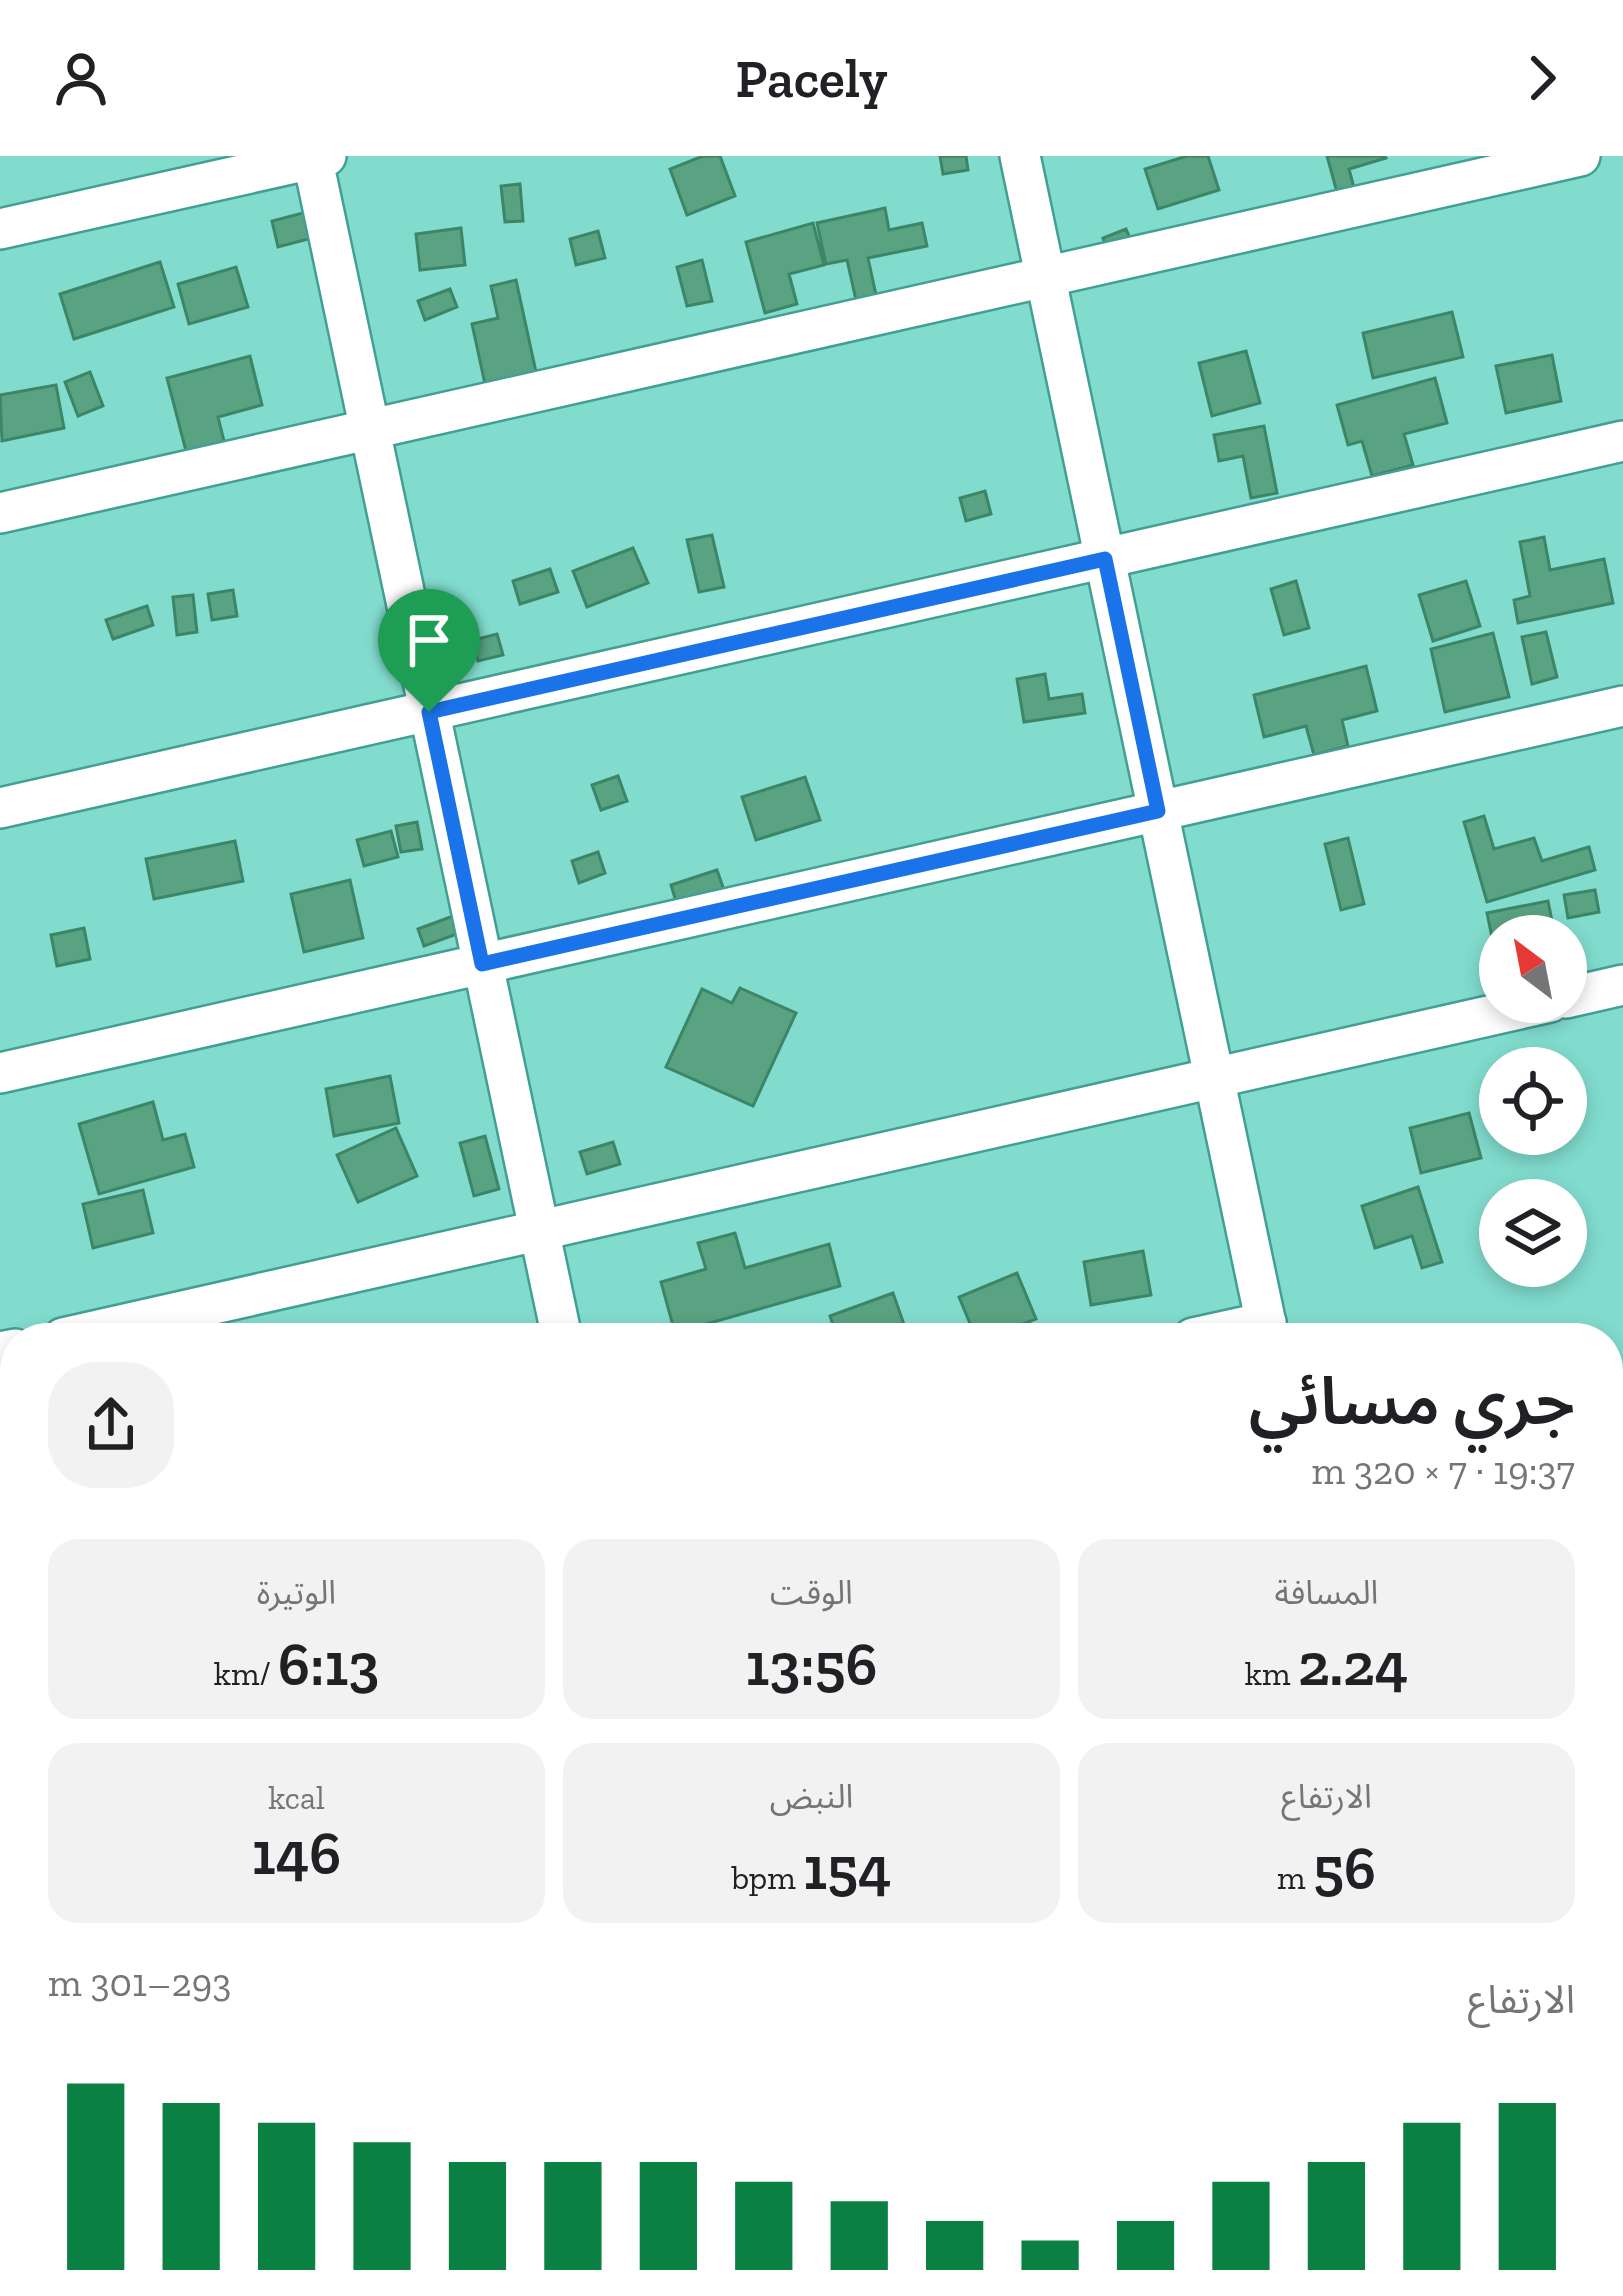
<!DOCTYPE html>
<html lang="ar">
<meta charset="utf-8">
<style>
:root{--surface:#fff;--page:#f2f2f2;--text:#202124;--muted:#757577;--accent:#0b8043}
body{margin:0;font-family:"Zilla Slab","Noto Sans Arabic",serif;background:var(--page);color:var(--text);direction:rtl;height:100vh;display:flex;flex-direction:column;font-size:45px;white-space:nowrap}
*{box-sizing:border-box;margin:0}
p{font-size:39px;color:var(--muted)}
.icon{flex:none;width:66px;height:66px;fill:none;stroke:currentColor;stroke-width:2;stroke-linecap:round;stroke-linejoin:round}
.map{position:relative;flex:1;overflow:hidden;direction:ltr}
.details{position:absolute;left:0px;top:1167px;width:1623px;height:975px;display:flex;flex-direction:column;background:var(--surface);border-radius:48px 48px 0 0;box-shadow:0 6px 18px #0003;direction:rtl}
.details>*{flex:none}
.needle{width:78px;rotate:328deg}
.controls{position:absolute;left:1479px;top:759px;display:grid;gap:24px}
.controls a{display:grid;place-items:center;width:108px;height:108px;border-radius:50%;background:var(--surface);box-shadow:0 6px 18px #0003;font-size:60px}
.pin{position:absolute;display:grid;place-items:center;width:102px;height:102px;color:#fff;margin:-123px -51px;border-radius:50% 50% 50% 0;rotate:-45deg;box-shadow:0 0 12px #0007}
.pin .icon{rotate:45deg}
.round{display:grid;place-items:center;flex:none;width:126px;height:126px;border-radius:48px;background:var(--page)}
.headline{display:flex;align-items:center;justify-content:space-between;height:204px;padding:0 48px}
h1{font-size:66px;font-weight:600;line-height:90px}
.metrics{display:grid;grid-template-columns:repeat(3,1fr);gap:18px;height:204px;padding:12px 48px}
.metrics div{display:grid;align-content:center;border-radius:30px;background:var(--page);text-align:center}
.metrics b{font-size:60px;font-weight:600}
.metrics small{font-size:33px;font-weight:400}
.metrics p{font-size:33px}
.chart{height:336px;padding:24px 48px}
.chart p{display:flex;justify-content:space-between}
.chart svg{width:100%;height:216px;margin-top:12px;stroke:var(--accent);stroke-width:6}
header{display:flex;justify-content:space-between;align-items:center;height:156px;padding:0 48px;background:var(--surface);font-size:54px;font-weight:600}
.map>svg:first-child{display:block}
.building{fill:#59a382;stroke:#3c8667;stroke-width:3}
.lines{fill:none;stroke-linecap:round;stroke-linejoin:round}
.minor-casing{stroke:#429f93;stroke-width:44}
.minor{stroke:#fff;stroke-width:39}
.route-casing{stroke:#fff;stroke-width:24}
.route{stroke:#1a73e8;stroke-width:15}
</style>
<header><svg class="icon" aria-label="forward" viewBox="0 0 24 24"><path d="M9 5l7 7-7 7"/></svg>Pacely<svg class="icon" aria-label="person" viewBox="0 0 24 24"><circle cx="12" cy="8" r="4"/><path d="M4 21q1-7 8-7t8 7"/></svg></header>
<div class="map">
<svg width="1623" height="2140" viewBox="0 0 1623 2140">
<rect width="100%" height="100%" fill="#81dcce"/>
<!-- building -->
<path class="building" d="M703,0H720L735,40L687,59L670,13Z
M940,0H966L968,14L943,18Z
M1187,0H1208L1219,34L1158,53L1145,13Z
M1327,0H1385L1386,2L1349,13L1358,47L1341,51Z
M520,28L523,65L505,66L501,30Z
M885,52L889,74L922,67L927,90L868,102L878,148L858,153L847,104L826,108L817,67Z
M314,54L320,80L278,91L272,65Z
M813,67L824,109L789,118L797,148L765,157L746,86Z
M461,72L465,109L420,114L416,78Z
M1126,73L1135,94L1111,104L1103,82Z
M598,75L605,102L576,109L570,83Z
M702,104L712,145L687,150L677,111Z
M160,106L174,151L74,183L60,138Z
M236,111L248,151L189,168L178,128Z
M516,124L536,216L485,228L472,168L498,162L491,130Z
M450,133L457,151L425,164L418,145Z
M1452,156L1463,201L1373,222L1363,177Z
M1246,195L1260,247L1212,260L1199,207Z
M1552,199L1561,245L1506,257L1496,210Z
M250,200L262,249L218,261L225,289L187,299L167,222Z
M90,216L103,250L78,260L65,226Z
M1435,222L1447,267L1404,278L1413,309L1372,320L1362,285L1348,289L1337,249Z
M56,229L64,272L2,285L0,239Z
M1264,270L1277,337L1251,342L1243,300L1219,305L1214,279Z
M985,335L991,358L966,365L960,342Z
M712,379L724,431L699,436L687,384Z
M1544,381L1550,414L1604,403L1613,447L1518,467L1514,444L1530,440L1520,386Z
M633,392L648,427L587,451L573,415Z
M550,413L558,436L520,448L513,425Z
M1296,425L1309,472L1284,479L1271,433Z
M1466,425L1480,470L1433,485L1419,439Z
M233,434L237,460L212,464L208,438Z
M193,439L197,476L177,479L173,441Z
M147,450L153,469L113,483L106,464Z
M1546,476L1557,521L1532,528L1522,481Z
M1493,477L1509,541L1445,556L1431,493Z
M497,478L503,499L478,505L473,484Z
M1366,510L1377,555L1342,564L1348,590L1314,599L1306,570L1264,581L1254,539Z
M1045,518L1049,543L1082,538L1085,557L1024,566L1017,523Z
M618,620L627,645L601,654L592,629Z
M805,621L820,664L756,684L742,641Z
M1484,660L1494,693L1534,682L1542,705L1589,691L1595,714L1487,746L1464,666Z
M417,666L422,693L401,696L396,670Z
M391,675L398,701L364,710L357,684Z
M1348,682L1364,748L1341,754L1325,688Z
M235,685L243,725L154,743L146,703Z
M598,696L605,717L579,727L572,705Z
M717,714L724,734L677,749L671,729Z
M350,724L363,782L304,796L291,738Z
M1595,734L1599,756L1568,762L1564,739Z
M1548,745L1555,780H1500V821L1487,757Z
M456,759L462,776L424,790L418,773Z
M84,772L90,803L57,810L51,779Z
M740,832L796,857L753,950L666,911L702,833L732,847Z
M390,920L399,967L334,980L326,933Z
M153,946L163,984L185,978L194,1011L99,1038L79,968Z
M1469,957L1481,1002L1421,1017L1410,972Z
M396,972L417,1020L358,1046L337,999Z
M485,980L499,1033L474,1040L460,987Z
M613,986L620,1008L587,1018L580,996Z
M1418,1031L1442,1106L1422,1112L1412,1080L1375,1092L1362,1050Z
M143,1034L153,1077L93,1092L83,1048Z
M735,1077L745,1112L829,1088L840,1130L675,1177L661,1126L706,1113L698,1087Z
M1143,1095L1151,1139L1091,1149L1084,1106Z
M1017,1117L1036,1163L1000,1177L1002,1182H976L959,1141Z
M893,1137L908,1180L797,1182L833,1169L830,1160Z
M315,2127H340L345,2140H319Z"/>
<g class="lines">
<defs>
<path id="minor" d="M312,0L562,1182
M1020,0L1269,1182
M0,73L326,0
M0,357L1580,0
M0,652L1623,285
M1566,842L1623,829
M0,917L1623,550
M63,1182L1550,846
M1193,1182L1266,1166
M0,1196L15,1193
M1608,1332L1623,1268
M0,1336L15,1407
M0,1709L15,1707
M163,2127L165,2140
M765,2127L768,2140
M538,2140L599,2127
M1422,2140L1425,2127"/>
</defs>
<!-- minor casing -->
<use href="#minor" class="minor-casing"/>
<!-- minor -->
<use href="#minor" class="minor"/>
</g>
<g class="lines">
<defs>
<path id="route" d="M1105,403L1158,655L482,808L429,556Z"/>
</defs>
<!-- route casing -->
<use href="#route" class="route-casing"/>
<!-- route -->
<use href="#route" class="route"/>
</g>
</svg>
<div class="controls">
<a><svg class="needle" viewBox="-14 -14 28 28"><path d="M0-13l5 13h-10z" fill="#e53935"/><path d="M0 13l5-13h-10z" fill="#757577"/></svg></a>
<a><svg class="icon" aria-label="locate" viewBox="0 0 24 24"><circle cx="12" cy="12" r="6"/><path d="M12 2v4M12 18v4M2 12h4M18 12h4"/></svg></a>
<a><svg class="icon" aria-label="layers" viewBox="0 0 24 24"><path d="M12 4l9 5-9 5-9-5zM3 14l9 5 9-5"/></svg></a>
</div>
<div class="pin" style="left:429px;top:556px;background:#1e9e55"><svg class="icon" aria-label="arrive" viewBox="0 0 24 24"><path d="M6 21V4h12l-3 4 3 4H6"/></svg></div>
<section class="details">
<div class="headline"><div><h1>جري مسائي</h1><p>19:37 · 7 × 320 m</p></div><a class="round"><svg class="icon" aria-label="share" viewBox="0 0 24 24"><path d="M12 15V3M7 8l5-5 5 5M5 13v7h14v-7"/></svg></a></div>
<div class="metrics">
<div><p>المسافة</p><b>2.24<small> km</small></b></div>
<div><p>الوقت</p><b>13:56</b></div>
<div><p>الوتيرة</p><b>6:13<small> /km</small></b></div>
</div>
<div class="metrics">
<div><p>الارتفاع</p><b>56<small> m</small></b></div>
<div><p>النبض</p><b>154<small> bpm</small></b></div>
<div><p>kcal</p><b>146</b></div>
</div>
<div class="chart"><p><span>الارتفاع</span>293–301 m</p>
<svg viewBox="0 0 160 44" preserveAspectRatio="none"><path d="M5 44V6M15 44V10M25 44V14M35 44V18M45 44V22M55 44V22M65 44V22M75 44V26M85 44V30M95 44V34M105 44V38M115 44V34M125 44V26M135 44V22M145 44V14M155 44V10"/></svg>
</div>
</section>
</div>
